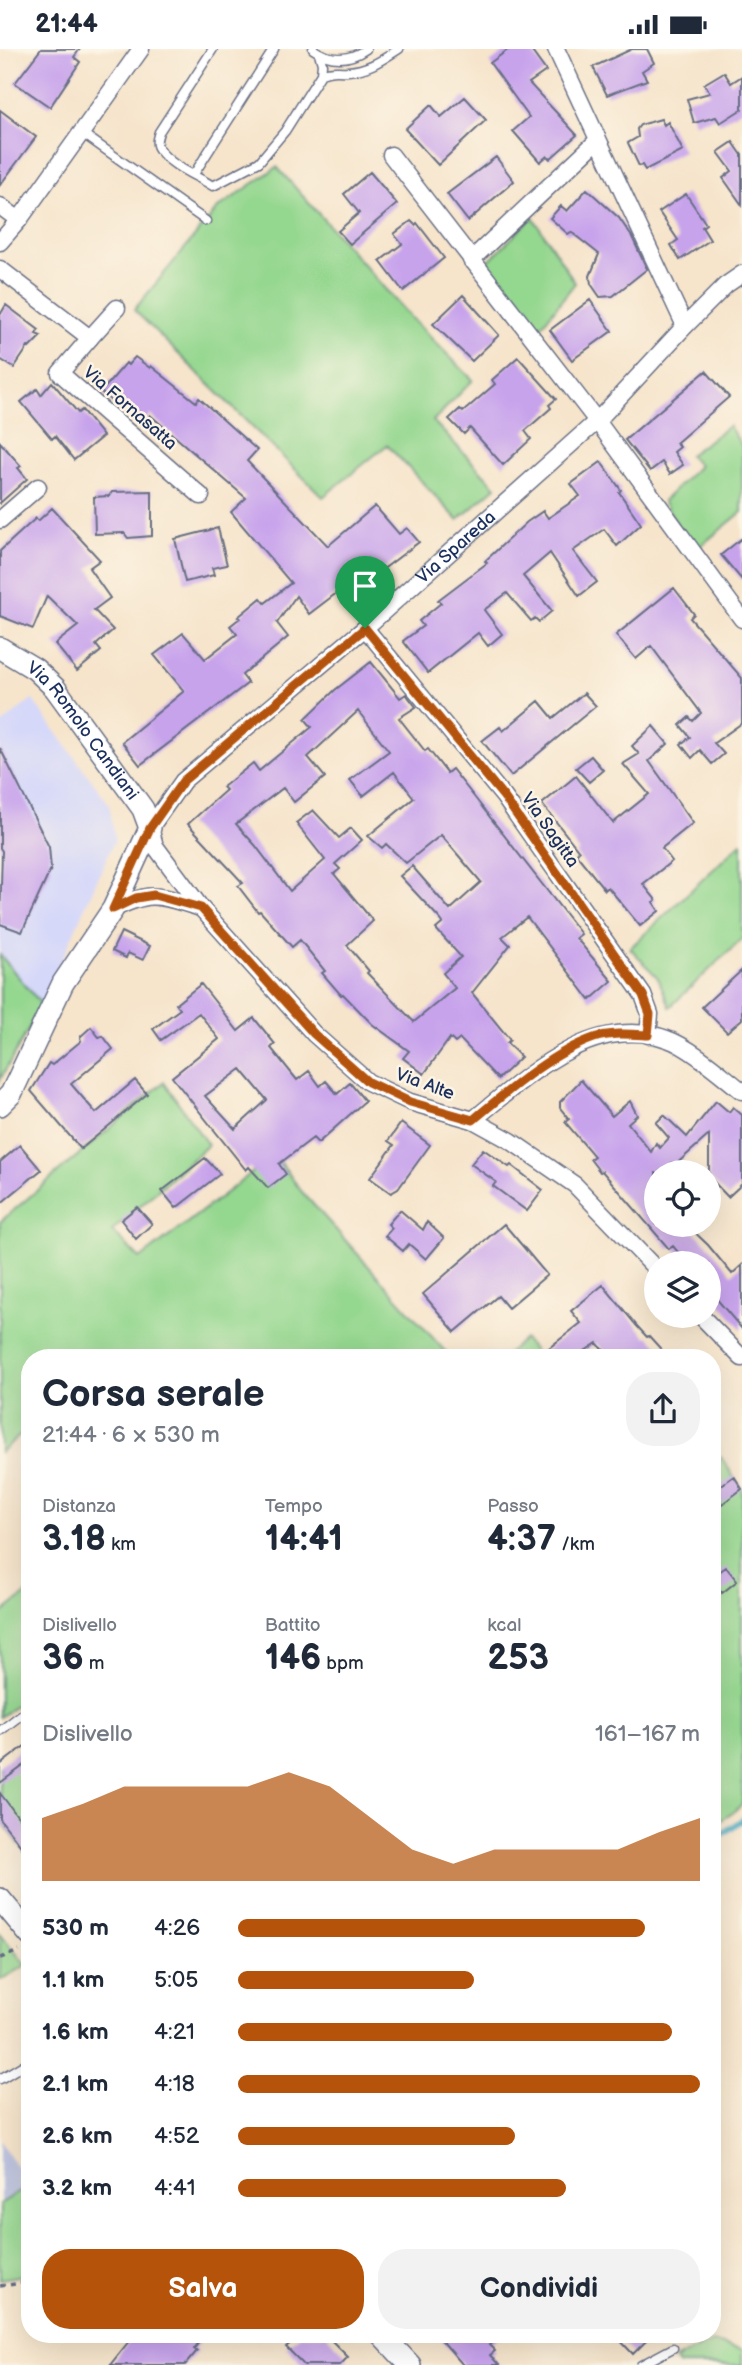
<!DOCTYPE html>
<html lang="it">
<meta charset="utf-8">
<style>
:root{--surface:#fff;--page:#f2f2f3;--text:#1f2937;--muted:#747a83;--accent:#b45309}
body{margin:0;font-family:"Balsamiq Sans",sans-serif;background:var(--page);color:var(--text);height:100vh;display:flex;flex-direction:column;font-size:26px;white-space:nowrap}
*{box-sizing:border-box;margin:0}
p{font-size:23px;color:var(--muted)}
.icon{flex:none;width:38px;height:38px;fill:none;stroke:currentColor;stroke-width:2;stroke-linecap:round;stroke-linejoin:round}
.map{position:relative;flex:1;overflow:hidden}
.sheet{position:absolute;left:21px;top:1300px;width:700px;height:994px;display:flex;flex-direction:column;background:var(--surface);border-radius:28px;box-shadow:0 7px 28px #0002}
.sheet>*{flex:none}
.fabs{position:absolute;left:644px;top:1111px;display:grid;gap:14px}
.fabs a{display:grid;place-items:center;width:77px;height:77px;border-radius:50%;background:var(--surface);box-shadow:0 7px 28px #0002;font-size:35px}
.pin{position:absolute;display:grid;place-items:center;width:60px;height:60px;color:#fff;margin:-72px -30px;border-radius:50% 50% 50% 0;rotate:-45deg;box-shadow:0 0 7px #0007}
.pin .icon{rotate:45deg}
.round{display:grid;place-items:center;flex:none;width:74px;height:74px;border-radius:28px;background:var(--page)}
.head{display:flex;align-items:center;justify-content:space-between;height:119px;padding:0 21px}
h1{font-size:38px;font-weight:800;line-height:52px}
.figures{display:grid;grid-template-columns:repeat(3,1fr);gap:10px;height:119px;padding:7px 21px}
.figures div{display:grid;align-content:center}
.figures b{font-size:35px;font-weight:800}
.figures small{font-size:19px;font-weight:400}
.figures p{font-size:19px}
.chart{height:196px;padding:14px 21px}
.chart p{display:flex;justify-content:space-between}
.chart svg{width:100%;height:126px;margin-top:7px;fill:var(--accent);opacity:.7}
.button{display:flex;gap:14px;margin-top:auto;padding:14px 21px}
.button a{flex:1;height:80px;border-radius:28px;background:var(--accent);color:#fff;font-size:28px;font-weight:800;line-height:80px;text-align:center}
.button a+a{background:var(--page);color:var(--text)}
ul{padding:0 21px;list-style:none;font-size:23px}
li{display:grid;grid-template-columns:112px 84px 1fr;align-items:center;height:52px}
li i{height:18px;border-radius:9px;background:var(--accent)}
.status{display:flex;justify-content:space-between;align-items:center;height:49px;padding:0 35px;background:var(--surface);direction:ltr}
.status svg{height:19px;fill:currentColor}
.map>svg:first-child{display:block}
.built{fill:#d6d8f9}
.industrial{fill:#bec3de}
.green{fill:#94d78f;stroke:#588376;stroke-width:2}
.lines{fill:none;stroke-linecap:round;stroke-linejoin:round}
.stream{stroke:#44aac3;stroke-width:6}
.building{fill:#c7a3ec;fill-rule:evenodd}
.lane-casing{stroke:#686e84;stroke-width:11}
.street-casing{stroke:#686e84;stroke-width:19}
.secondary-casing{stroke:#686e84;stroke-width:24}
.path{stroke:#686e84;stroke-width:3.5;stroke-dasharray:5 5;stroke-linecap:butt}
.lane{stroke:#fff;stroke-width:8}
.street{stroke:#fff;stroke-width:16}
.secondary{stroke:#fff;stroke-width:21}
.route-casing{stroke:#fff;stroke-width:14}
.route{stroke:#b45309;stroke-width:9}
.labels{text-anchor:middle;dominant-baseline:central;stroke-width:5;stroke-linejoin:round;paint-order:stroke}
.street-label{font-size:18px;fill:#1b2f5e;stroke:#fcf5e5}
</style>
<div class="status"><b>21:44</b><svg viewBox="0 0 49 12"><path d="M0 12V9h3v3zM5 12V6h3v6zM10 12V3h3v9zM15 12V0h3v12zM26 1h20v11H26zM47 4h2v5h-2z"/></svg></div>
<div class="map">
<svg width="742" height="2316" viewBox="0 0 742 2316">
<rect width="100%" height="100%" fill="#fcf5e5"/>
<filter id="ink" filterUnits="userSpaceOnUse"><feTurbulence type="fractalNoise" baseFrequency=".0143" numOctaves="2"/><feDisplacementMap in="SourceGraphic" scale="14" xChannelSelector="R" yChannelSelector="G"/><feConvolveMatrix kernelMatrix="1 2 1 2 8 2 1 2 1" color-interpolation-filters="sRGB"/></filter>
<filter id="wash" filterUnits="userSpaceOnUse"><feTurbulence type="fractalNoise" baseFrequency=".00686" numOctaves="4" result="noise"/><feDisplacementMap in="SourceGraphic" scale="28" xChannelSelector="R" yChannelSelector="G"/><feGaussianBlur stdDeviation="1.57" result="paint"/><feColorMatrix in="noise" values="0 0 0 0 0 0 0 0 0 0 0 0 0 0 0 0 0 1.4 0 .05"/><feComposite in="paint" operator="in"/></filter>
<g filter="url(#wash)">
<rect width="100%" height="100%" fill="#f6e4cb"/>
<!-- built -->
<path class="built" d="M32,650L109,755L115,790L42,956L0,906V677Z"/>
<!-- industrial -->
<path class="industrial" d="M0,2091L28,2137L0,2155Z"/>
<!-- green -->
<path class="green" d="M277,118L410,268L473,331L433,372L496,438L458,471L387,396L323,448L134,261L218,159Z
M533,168L575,234L539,280L486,214Z
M729,377L742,397V463L693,503L663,452L699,417L689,406Z
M742,793V890L670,958L658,929L630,899Z
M0,906L42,956L0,1031Z
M164,1033L208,1096L112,1182L140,1210L275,1106L302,1143L451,1309H30V1378L0,1403V1173Z
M524,1290L540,1309H502Z
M721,1408L742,1441V1756L712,1778V1415Z
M30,1542V1646L0,1668V1566Z
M30,1695V1809L0,1770V1718Z
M0,1885L26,1916L0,1931Z
M30,2136V2225L0,2230V2155Z
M712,2293L742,2301V2316H679L674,2311Z"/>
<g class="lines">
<!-- stream -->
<path class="stream" d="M712,1792L742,1771"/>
</g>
<g id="blocks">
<!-- building -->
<path class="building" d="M41,0H80L74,8L80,13L50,58L15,34Z
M509,0H530L546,22L529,34L577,86L550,110L547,107L540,113L513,82L529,68L490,14Z
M632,0H647L654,14L642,22L647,31L607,46L593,18Z
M724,23L731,34L742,27V60L720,74L716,68L694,74L687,50L710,44L704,35Z
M465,48L486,71L438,116L405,80L431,56L441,68Z
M0,61L36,88L0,136Z
M661,70L664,76L668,73L683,102L645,121L642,116L639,117L628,94L638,88L637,80L640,76Z
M733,93L742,106V156L723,129L732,122L718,103Z
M496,108L514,132L468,172L447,145Z
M370,123L397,155L350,195L338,182L359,164L344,145Z
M587,140L619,169L632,188L647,220L613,247L600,248L591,235L590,227L599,205L571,183L568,185L550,169L561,157L567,162Z
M686,145L706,175L702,178L710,191L680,211L671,196L678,191L659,163Z
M411,172L415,176L417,174L444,209L403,242L380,212L402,195L394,185Z
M463,246L499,286L472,312L433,275Z
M590,251L612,282L572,311L550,281Z
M6,256L39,281L36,285L41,287L29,299L28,298L14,319L0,310V266Z
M135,308L150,319L151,317L196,353L199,349L257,401L247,412L328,497L375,457L399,485L407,479L419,493L357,540L351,533L309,565L296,547L277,574L288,588L242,626L248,634L140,716L122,693L184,642L154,606L183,584L205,610L237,585L230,577L240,569L238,568L261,549L265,554L291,534L231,463L246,449L150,366L142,375L130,365L128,367L101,343L126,314L128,316Z
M518,308L556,350L549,356L551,359L525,382L531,390L503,416L470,379L464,385L449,370L460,360L463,363L495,335L492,331Z
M706,322L729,348L676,394L680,398L674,403L683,416L670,425L662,413L650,422L625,391Z
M52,333L78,364L82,361L103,387L74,411L55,387L52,390L21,353L37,340L41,346Z
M0,393L21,417L18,419L27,430L0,454Z
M601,413L621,441L619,443L641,475L617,497L604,480L573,502L597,533L579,547L550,504L523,527L552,562L539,573L535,569L531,572L507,544L484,561L502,585L488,597L478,584L428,624L403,592L423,577L419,572L441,554L438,551L487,514L485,512L527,473L543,462L548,469L580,447L571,435Z
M152,442V487L128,489L124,484L95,485L94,448L109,447L112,443Z
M52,459L100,511L89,519L110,549L94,561L113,581L96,596L101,602L77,622L55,595L78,577L47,547L33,580L0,567V502L36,469L38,472Z
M218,479L227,516L212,519L214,526L185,533L175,490Z
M742,489V531L721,506Z
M674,539L694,565L690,569L742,629V674L714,694L724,705L712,715L700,701L692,709L681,695L690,688L680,676L689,668L693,672L701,664L651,597L636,610L616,586Z
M371,613L400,649L406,645L416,658L399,669L425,702L428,700L447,724L452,720L475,749L581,885L576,889L612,932L590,951L527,868L502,888L510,896L472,944L510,991L507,994L521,1008L498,1030L460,990L455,994L450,989L424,1025L403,1009L409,1002L372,975L343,945L341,946L322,924L325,922L300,891L292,898L260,862L258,863L238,837L243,834L188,775L226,741L223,738L253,714L259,722L312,678L305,670L335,641ZM358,662L389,702L350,731L363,747L394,723L414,749L368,787L382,799L386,795L406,814L441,786L481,833L450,861L412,817L400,827L440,870L443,874L436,880L461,908L443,924L455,939L414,973L367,924L369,922L347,896L373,872L334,825L340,820L335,815L362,791L351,779L339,789L313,761L296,774L325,811L290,842L255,796L236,775L283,739L294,753L325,728L308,708Z
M584,644L596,657L511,727L482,692L500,678L503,682L539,652L553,669Z
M653,677L668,695L649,712L693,774L662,799L672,812L643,835L656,851L653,853L659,862L640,877L608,838L605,841L576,805L579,802L542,755L576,727L613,774L649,745L623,715L639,705L632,697Z
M0,699L49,798L51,820L22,883L0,875L2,802L0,799Z
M591,707L603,721L589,733L576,719Z
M121,883L150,897L143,911L128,904L126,909L112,902Z
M742,921V970L727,983L702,958Z
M201,935L238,982L254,969L275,995L271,999L297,1031L309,1022L320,1037L326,1032L337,1045L350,1034L365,1052L318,1094L313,1089L279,1115L286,1125L268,1139L249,1118L246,1121L172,1028L219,990L199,964L161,991L153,980L180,960L176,955ZM241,1020L267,1051L235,1080L205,1047Z
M91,978L99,988L103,987L113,1000L71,1035L96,1064L135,1031L147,1045L81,1100L31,1042L49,1014L52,1016L81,992L80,988Z
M581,1031L612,1067L630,1052L637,1066L628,1074L651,1103L656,1094L660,1099L669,1089L656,1074L664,1066L687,1088L716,1052L729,1063L733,1058L742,1066V1135L728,1148L709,1128V1086L674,1117L672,1114L660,1124H656V1176H687L708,1196L732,1225L742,1216V1280L709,1241V1214H687L673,1197L669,1200L602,1122L600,1123L590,1110L594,1107L565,1073L569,1070L560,1059V1053Z
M401,1074L430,1096L398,1140L391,1144L370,1129L394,1096L388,1092Z
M20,1096L41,1121L0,1155V1113Z
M483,1100L509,1118L511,1116L543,1141L527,1162L493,1137L496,1133L471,1115Z
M205,1109L220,1125L176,1159L162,1142Z
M137,1158L152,1175L136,1190L121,1171Z
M400,1161L423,1181L427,1173L444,1189L426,1210L409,1195L403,1202L385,1187L392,1179L388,1175Z
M504,1175L547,1226L508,1259L498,1247L455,1283L423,1245Z
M603,1236L636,1276L647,1288L649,1287L669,1309H611L597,1294L574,1309H536L581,1274L571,1262Z
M734,1427L742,1440L722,1455L712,1443Z
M726,1518L737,1532L722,1544L712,1532V1528Z
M30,1693V1712L0,1734V1716Z
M0,1744L30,1784V1809L0,1770Z
M134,2286H204L194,2300L197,2302L185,2316H110Z
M300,2286H326L348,2308L340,2316H304L286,2298Z
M437,2286H500L489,2296L495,2302L490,2306L499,2316H463Z
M615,2286H652L633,2305Z"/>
</g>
</g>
<g filter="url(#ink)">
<use href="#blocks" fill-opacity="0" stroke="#686e84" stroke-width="2"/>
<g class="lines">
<defs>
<path id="lane" d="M213,0L159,83C157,89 155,95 159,100C170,117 197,127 213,137L259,113L285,82L321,25L322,15L319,4
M313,0C330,12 349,12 366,0
M321,25C333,20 336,23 348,22C368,21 382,11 399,0
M82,84L206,172
M194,125L274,0
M0,1682L30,1659
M0,2030L30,2012
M641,2316L673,2299"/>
<g id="street">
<path d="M556,0L685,277"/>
<path d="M391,106L597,372L742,570"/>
<path d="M0,157L19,171"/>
<path d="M0,193L19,171L141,0"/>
<path d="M471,211L598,91"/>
<path d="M0,220L90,289L60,324L201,447"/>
<path d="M90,289L117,259"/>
<path d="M0,471L38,438"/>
<path d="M365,579L504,748L643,946L650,965L648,986"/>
<path d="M113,860C154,840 159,847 201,859"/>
<path d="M473,1071C526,1028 593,964 667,990C689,997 723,1027 742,1042"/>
<path id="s1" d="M656,1220L575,1136L511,1092L473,1071L410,1053L368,1033L314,985L201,859L155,797L150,779L183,732L365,579L597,372L685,277L726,236L742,225"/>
<path d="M701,1267L742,1309"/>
</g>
<g id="secondary">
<path id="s2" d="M0,599L35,620L55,639L143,760L150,779L113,860L63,934L11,1045L0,1056"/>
<path d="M0,1850L30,1886"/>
<path d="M382,2286L410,2316"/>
</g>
</defs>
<!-- lane casing -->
<use href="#lane" class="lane-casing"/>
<!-- street casing -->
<use href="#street" class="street-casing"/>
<!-- secondary casing -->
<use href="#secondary" class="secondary-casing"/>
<!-- path -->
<path class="path" d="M0,1909L19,1902
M0,2237L30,2233"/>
<!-- lane -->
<use href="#lane" class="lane"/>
<!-- street -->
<use href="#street" class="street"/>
<!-- secondary -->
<use href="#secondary" class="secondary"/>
</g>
</g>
<g class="lines" filter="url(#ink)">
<defs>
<path id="route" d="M365,579L504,748L643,946L650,965L648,986C631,985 611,983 594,989C551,1004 508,1042 473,1071L410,1053L368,1033L314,985L201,859L154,846L136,849L113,860L150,779L183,732Z"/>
</defs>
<!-- route casing -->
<use href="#route" class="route-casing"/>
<!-- route -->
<use href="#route" class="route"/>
</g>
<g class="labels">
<!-- street labels -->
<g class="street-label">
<text transform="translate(130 359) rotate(41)">Via Fornasatta</text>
<text stroke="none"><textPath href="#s1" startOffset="1104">Via Spareda</textPath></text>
<text stroke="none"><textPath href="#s2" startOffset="119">Via Romolo Candiani</textPath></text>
<text transform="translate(550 781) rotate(55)">Via Sagitta</text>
<text transform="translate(425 1035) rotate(20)">Via Alte</text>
</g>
</g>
</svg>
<div class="fabs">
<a><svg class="icon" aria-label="locate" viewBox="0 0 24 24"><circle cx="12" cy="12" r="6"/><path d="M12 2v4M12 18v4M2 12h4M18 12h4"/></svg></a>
<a><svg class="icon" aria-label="layers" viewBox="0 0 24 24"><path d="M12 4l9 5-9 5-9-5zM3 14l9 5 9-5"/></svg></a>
</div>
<div class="pin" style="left:365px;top:579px;background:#1e9e55"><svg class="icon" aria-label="arrive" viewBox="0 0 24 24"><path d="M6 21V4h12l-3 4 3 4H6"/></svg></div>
<section class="sheet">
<div class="head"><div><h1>Corsa serale</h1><p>21:44 · 6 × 530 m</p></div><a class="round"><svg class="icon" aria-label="share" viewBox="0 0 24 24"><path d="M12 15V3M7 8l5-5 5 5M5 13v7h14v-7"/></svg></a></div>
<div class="figures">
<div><p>Distanza</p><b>3.18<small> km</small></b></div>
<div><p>Tempo</p><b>14:41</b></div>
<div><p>Passo</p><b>4:37<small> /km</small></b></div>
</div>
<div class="figures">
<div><p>Dislivello</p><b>36<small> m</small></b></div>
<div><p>Battito</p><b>146<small> bpm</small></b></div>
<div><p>kcal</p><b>253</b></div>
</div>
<div class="chart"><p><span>Dislivello</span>161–167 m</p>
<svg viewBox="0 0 160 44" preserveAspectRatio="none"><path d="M0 44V22L10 17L20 11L30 11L40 11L50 11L60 6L70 11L80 22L90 33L100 38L110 33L120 33L130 33L140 33L150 27L160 22V44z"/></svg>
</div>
<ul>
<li><b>530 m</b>4:26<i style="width:88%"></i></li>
<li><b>1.1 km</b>5:05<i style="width:51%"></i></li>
<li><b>1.6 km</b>4:21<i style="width:94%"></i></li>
<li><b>2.1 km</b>4:18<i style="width:100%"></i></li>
<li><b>2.6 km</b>4:52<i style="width:60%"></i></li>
<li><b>3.2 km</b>4:41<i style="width:71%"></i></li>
</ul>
<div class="button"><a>Salva</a><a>Condividi</a></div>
</section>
</div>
